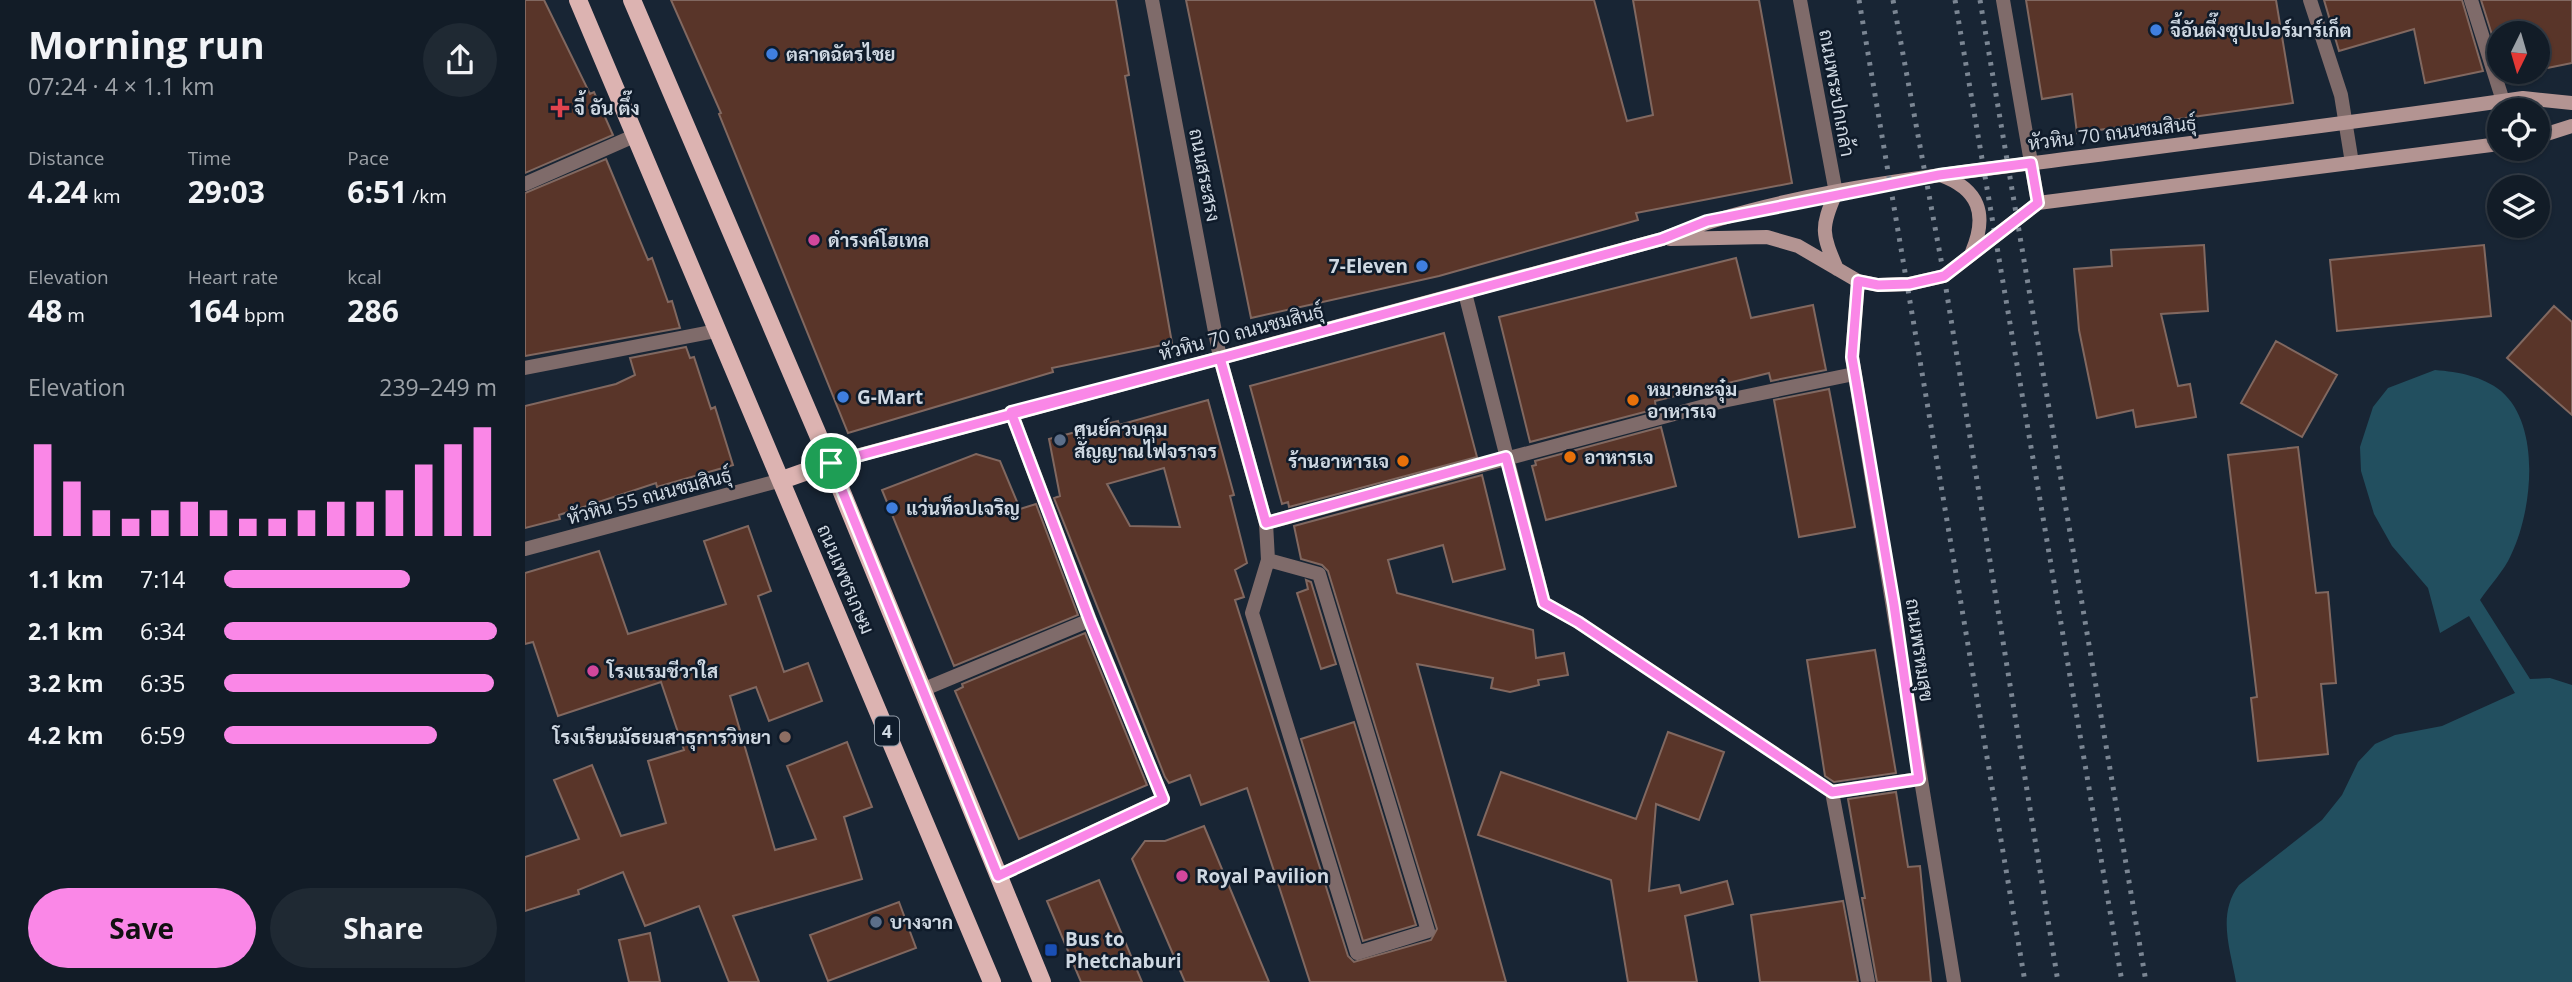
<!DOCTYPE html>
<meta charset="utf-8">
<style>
:root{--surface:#121c27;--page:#1f2933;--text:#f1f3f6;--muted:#9ca1a7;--line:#313a44;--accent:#fa87e7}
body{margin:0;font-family:"Open Sans",Sarabun,sans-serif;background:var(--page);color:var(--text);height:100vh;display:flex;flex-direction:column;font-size:26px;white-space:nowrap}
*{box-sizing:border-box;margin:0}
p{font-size:23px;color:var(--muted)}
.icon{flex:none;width:38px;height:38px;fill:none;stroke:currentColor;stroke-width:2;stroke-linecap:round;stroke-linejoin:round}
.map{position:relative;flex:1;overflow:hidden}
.panel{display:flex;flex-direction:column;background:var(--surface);width:525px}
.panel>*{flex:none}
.needle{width:46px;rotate:185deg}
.fabs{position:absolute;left:1962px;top:21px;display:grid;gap:14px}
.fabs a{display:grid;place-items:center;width:63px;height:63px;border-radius:50%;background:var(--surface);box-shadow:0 2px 5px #0004,0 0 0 2px var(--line);font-size:35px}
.pin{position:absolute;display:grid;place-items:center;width:60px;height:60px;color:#fff;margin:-30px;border:4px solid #fff;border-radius:50%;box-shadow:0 2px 7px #0007}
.round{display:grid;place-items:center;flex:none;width:74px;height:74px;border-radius:37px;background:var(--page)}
.headline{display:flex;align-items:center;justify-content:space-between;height:119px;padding:0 28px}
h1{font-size:38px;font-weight:700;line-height:52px}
.figures{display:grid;grid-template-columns:repeat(3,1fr);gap:10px;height:119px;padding:7px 28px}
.figures div{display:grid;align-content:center}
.figures b{font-size:30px;font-weight:700}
.figures small{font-size:19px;font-weight:400}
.figures p{font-size:19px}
.chart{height:196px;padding:14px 28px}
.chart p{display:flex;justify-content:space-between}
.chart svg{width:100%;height:126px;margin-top:7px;stroke:var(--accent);stroke-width:6}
.action{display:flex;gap:14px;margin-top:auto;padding:14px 28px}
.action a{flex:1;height:80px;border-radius:42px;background:var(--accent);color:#111;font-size:28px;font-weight:700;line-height:80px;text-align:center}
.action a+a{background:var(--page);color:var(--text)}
ul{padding:0 28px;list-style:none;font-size:23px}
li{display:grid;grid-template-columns:112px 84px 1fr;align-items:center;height:52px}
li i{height:18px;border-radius:9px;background:var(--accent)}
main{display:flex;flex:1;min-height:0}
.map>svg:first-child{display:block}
.water{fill:#224f5f}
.building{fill:#593529;stroke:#816860;stroke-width:2;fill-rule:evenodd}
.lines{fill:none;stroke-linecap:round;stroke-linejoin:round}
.minor{stroke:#7f6b6a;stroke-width:14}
.tertiary{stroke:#7f6b6a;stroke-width:14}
.secondary{stroke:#b39492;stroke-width:14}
.primary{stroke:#dcb3b1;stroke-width:18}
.rail{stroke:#7b8693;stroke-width:5;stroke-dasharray:3.5 7;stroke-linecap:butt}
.route-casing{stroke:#fff;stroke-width:14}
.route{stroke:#fa87e7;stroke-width:9}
.shop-dot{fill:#3f7fe0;stroke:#0f1b2a;stroke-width:2.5}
.health-dot{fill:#e0444e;stroke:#0f1b2a;stroke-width:2.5}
.hotel-dot{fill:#d1479c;stroke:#0f1b2a;stroke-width:2.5}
.food-dot{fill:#e8710a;stroke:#0f1b2a;stroke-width:2.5}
.service-dot{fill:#5c6f8a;stroke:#0f1b2a;stroke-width:2.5}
.education-dot{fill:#8d6e63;stroke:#0f1b2a;stroke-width:2.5}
.transit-dot{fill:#1a4fb4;stroke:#0f1b2a;stroke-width:2.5}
.labels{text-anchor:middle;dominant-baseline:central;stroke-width:5;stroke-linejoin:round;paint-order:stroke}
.shield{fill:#0f1b2a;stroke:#959fab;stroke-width:2}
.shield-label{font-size:18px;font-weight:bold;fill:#cfd8e2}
.poi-label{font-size:19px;font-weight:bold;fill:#cfd8e2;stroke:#0f1b2a;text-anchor:start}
.street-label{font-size:19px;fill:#cfd8e2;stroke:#0f1b2a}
</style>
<main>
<section class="panel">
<div class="headline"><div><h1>Morning run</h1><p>07:24 · 4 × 1.1 km</p></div><a class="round"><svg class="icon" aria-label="share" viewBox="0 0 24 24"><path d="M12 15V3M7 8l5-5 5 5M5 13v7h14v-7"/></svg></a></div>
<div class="figures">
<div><p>Distance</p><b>4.24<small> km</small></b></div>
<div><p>Time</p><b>29:03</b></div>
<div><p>Pace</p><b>6:51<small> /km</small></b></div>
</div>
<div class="figures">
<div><p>Elevation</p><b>48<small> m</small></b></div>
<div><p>Heart rate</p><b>164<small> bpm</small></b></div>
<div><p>kcal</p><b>286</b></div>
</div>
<div class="chart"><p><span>Elevation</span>239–249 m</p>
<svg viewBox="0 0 160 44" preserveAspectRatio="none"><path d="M5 44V12M15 44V25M25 44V35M35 44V38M45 44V35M55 44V32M65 44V35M75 44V38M85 44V38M95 44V35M105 44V32M115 44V32M125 44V28M135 44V19M145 44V12M155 44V6"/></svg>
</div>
<ul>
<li><b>1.1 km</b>7:14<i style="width:68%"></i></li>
<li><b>2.1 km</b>6:34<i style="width:100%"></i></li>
<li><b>3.2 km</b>6:35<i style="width:99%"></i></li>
<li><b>4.2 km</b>6:59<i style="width:78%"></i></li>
</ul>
<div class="action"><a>Save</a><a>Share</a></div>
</section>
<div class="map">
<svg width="2047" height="982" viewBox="0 0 2047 982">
<rect width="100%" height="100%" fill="#182534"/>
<!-- water -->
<path class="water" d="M1910,370C1934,372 1957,376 1976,391C2017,426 2007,512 1986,555C1979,571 1965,585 1955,600L2005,679L2025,678L2047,685V982H1711C1705,948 1692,914 1714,885L1797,820L1817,795L1833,762L1850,744L1870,735L1917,726L1990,693L1944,616L1915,633L1903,588L1867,546L1849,514L1836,471L1835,447L1848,407L1863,388Z"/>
<!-- building -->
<path class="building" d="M0,0H19L65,94L69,92L88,135L0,173Z
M146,0H591L604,75L600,76L647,343L527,368L528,372L323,433L194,114L196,113Z
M661,0H1069L1102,121L1128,115L1108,0H1234L1267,183L1111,213L1113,220L914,276L726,318Z
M1501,0H1751L1768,103L1552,133L1547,94L1517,99Z
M1799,0H1937L1958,71L1900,83L1889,29L1814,51Z
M1956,0H2047V63L2012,70V33H1974V57Z
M81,159L123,260L127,258L143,302L147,301L155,328L0,356V193Z
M1679,245L1683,311L1636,314L1653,386L1665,384L1671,417L1611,427L1608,410L1572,418L1554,330L1549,269L1587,266L1586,250Z
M1959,245L1966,316L1812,331L1805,260Z
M1211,258L1226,318L1288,305L1301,370L1246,381L1244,373L1130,401L1131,409L1005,442L974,317Z
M2029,306L2047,322V415L1982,358Z
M919,333L952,457L764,507L763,502L757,504L725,386Z
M1751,341L1812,375L1777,437L1716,403Z
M161,347L165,358L169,357L186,409L190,407L208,465L132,487L131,483L34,515L35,519L0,528V406L91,384L110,375L105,358Z
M1304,389L1330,527L1274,537L1249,400Z
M683,400L709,495L705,496L722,563L710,570L719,597L710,600L823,956L829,962L906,940L912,929L803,571L797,565L776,559L769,526L957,475L980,569L928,582L918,545L863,560L872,593L1008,630L1011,658L1039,653L1043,675L1013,680L1014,685L985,692L966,688L968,678L892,664L981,982H785L722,788L676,805L665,775L644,783L640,777L529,498L535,496L524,439L593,421L594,425ZM639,468L655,527L605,526L582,484Z
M1136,427L1151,486L1021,520L1007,466L1011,465L1010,461Z
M1773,447L1791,593L1803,592L1811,683L1796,684L1803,754L1733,761L1726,698L1732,697L1703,455Z
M451,454L475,461L495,509L511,504L553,615L429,666L357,490Z
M223,526L246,591L233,596L259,672L283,663L297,701L244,721L231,687L205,696L250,850L291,839L262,766L322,742L347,807L319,817L337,879L208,916L234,982H204L174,906L120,926L98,872L53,890L54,894L0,911V857L54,839L29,780L67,765L96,836L141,823L123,761L159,750L136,682L33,716L8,642L0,644V573L74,551L103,634L201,604L179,541Z
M781,580L786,582L811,664L796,669L772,593L783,589Z
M560,633L622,785L494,839L430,691L438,687L437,684Z
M1350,650L1371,773L1309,782L1300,776L1282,660Z
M829,722L891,925L838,941L776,739Z
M1143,732L1199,752L1174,820L1131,804L1124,891L1154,885L1156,893L1202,881L1208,904L1160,916L1172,982H1103L1086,880L953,835L976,772L1111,819Z
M1371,792L1383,867L1395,866L1406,982H1352L1337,898H1340L1323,799Z
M679,826L744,982H660L607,859L620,841H640Z
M574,880L617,982H556L522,901Z
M1318,901L1333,982H1235L1226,915Z
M374,902L391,948L303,981L285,935Z
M125,933L135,982H104L94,940Z"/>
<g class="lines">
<!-- minor -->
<path class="minor" d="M627,0L695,358L741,523L743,560L727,613L832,953L903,931L794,574L743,560
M1478,0L1513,203
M1785,0L1816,95L1827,163
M1946,0L1978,101
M0,184L109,136
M1333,281L1327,357L1429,982
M940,293L1019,603L1053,622L1307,792L1394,779
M0,368L191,331
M741,523L1198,401L1329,374
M397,690L565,620
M1307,792L1343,982
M473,876L638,799L565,620L486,412"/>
<!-- tertiary -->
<path class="tertiary" d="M1275,0L1311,193
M0,549L257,480"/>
<!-- secondary -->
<path class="secondary" d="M2012,137L2047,126
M1415,175C1454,189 1463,214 1447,252
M1311,193C1295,228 1297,234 1312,269
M1145,239L1242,237L1273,246L1333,281L1353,285L1384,284L1419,276L1513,203L1974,144
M305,463L1137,239C1250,194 1388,178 1509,163C1672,142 1835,122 1998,98L2047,103"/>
<!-- primary -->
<path class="primary" d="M53,0L467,982
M107,0L305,463L517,982
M257,480L305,463"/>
<!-- rail -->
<path class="rail" d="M1334,0L1500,982
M1368,0L1419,276L1533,982
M1430,0L1597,982
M1455,0L1621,982"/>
</g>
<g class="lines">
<defs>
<path id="route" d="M306,463L473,876L638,799L565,621L486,412L695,358L741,523L981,457L1019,603L1053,622L1307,792L1394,779L1369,605L1327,357L1333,281L1353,285L1384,284L1419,276L1513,203L1506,163L1414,175L1182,221L1137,239L1038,266L306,463"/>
</defs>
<!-- route casing -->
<use href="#route" class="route-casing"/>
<!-- route -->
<use href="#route" class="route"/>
</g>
<!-- markers -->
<g class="shop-dot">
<circle cx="1631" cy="30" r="7"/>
<circle cx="247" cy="54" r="7"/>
<circle cx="897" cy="266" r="7"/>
<circle cx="318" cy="397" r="7"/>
<circle cx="367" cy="508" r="7"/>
</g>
<path class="health-dot" d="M31.5 97.5h7v7h7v7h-7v7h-7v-7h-7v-7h7z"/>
<g class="hotel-dot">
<circle cx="289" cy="240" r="7"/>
<circle cx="68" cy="671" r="7"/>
<circle cx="657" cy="876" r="7"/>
</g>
<g class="food-dot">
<circle cx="1108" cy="400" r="7"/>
<circle cx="1045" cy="457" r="7"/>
<circle cx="878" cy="461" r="7"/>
</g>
<g class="service-dot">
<circle cx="535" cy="440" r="7"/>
<circle cx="351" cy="922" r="7"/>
</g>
<circle class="education-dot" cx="260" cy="737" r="7"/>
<rect class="transit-dot" x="519" y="943" width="14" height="14" rx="3.5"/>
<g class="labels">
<!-- shield labels -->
<rect class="shield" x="350" y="716.5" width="24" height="29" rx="5"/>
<g class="shield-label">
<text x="362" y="731">4</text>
</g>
<!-- poi labels -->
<g class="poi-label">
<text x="1645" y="30">จี้อันตึ๊งซุปเปอร์มาร์เก็ต</text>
<text x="261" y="54">ตลาดฉัตรไชย</text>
<text x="49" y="108">จี้ อัน ตึ๊ง</text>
<text x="303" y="240">ดำรงค์โฮเทล</text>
<text x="883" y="266" text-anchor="end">7-Eleven</text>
<text x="1122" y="389">หมวยกะจุ๋ม<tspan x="1122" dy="22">อาหารเจ</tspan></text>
<text x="332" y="397">G-Mart</text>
<text x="549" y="429">ศูนย์ควบคุม<tspan x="549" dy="22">สัญญาณไฟจราจร</tspan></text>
<text x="1059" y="457">อาหารเจ</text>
<text x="864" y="461" text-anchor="end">ร้านอาหารเจ</text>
<text x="381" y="508">แว่นท็อปเจริญ</text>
<text x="82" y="671">โรงแรมชีวาใส</text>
<text x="246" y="737" text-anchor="end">โรงเรียนมัธยมสาธุการวิทยา</text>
<text x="671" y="876">Royal Pavilion</text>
<text x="365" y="922">บางจาก</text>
<text x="540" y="939">Bus to<tspan x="540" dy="22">Phetchaburi</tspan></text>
</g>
<!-- street labels -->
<g class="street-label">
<text transform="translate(1312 93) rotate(80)">ถนนพระปกเกล้า</text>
<text transform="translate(1587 133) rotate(-7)">หัวหิน 70 ถนนชมสินธุ์</text>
<text transform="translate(680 175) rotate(79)">ถนนสระสรง</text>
<text transform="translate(716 332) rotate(-15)">หัวหิน 70 ถนนชมสินธุ์</text>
<text transform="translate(124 496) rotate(-15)">หัวหิน 55 ถนนชมสินธุ์</text>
<text transform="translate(321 579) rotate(67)">ถนนเพชรเกษม</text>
<text transform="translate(1395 650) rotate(82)">ถนนพรหมสุข</text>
</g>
</g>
</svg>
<div class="fabs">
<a><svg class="needle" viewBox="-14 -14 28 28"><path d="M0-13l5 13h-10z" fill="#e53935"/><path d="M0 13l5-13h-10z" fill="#9ca1a7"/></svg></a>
<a><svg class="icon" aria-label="locate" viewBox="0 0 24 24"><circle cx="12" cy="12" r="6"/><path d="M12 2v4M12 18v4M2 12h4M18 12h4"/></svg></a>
<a><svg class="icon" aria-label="layers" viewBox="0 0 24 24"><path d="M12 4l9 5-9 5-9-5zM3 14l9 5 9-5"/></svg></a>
</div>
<div class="pin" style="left:306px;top:463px;background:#1e9e55"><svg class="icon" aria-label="arrive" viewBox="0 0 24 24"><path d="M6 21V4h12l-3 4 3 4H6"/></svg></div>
</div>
</main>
